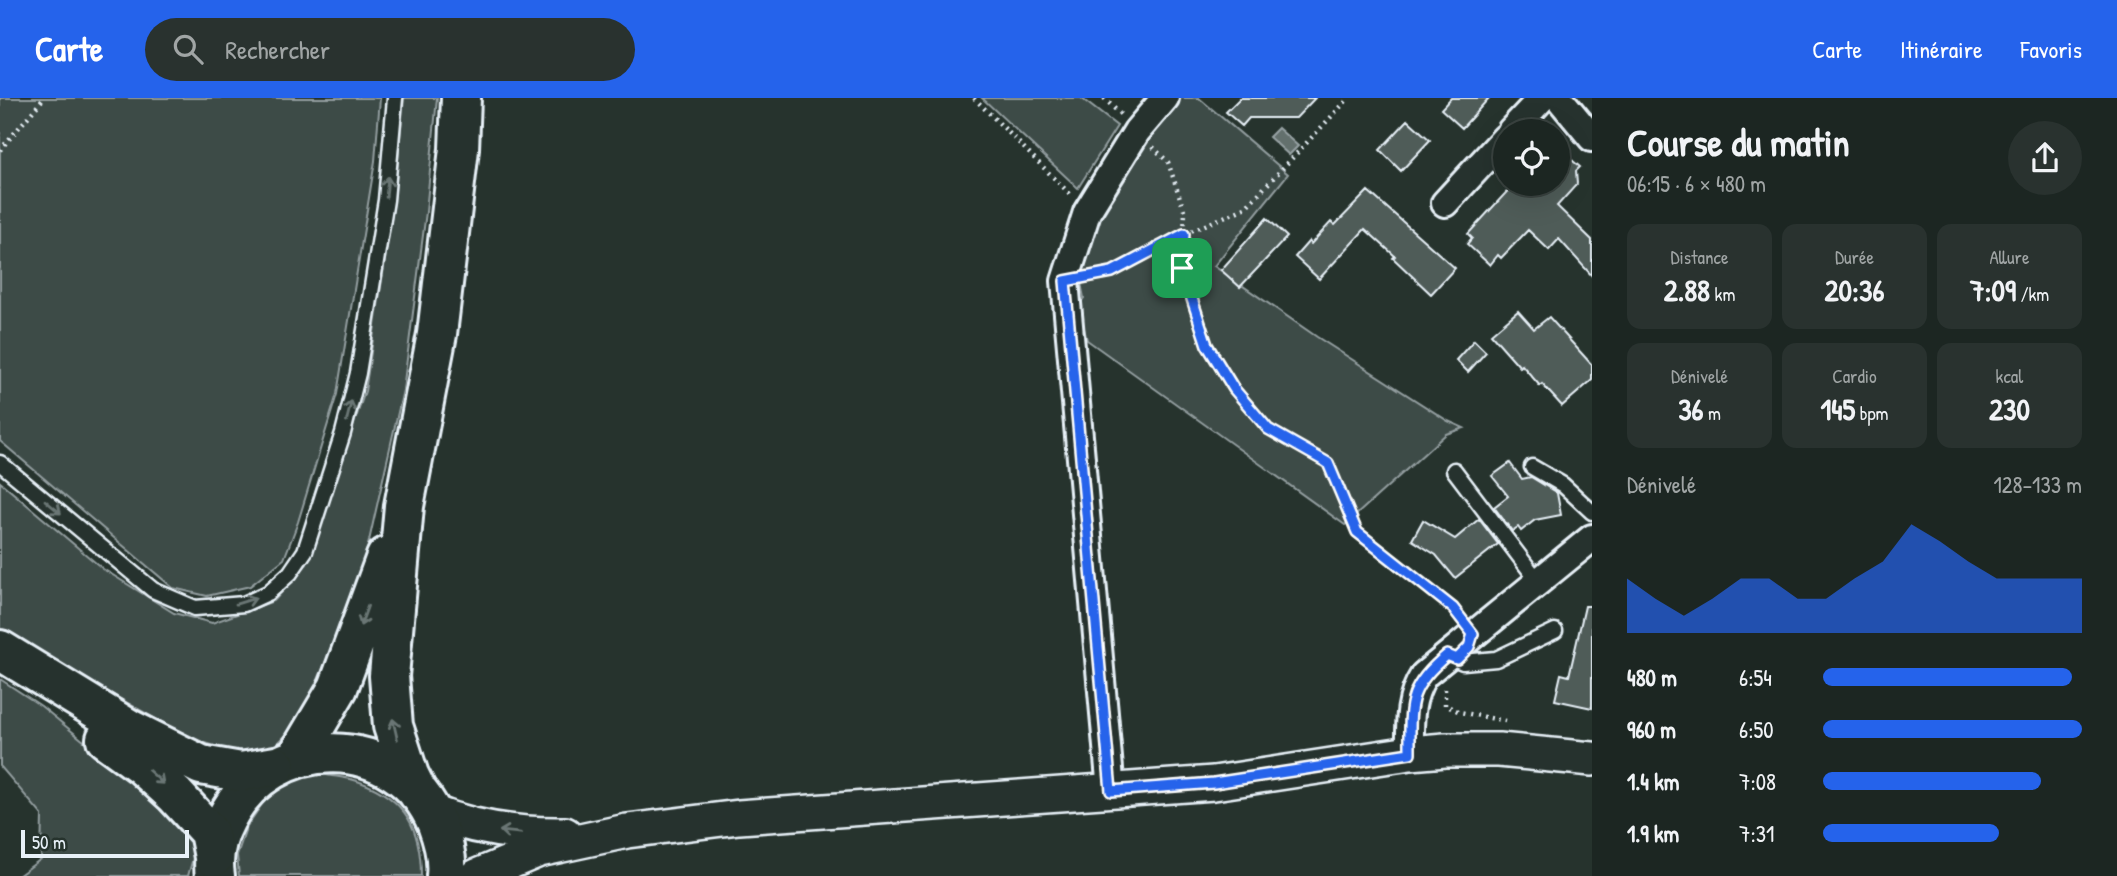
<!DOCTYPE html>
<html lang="fr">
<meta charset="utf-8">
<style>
:root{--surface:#1c2622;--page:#29322f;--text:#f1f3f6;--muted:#a0a5a5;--line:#3a4340;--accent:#2563eb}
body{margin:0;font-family:"Patrick Hand",sans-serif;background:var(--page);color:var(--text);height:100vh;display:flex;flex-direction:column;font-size:26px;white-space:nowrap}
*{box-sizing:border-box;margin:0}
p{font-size:23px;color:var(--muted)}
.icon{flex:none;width:38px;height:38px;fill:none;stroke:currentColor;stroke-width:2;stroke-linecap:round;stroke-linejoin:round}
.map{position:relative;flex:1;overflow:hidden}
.details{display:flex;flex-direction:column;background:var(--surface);width:525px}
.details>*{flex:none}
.fabs{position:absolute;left:1493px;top:21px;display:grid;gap:14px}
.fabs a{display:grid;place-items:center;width:77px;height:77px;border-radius:50%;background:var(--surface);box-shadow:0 7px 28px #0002,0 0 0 2px var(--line);font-size:35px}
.scale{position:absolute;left:21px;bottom:18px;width:168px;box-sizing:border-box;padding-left:7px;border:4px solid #e8f1f8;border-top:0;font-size:19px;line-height:24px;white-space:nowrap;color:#e8f1f8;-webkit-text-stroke:5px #26332d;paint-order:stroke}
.pin{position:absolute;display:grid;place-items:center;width:60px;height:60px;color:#fff;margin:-30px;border-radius:14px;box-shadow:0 4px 10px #0006}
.round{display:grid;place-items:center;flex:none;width:74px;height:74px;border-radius:37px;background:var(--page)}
.head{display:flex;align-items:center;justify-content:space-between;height:119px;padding:0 35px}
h1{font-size:38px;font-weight:700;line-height:52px}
.stats{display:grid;grid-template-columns:repeat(3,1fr);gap:10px;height:119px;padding:7px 35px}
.stats div{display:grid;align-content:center;border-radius:14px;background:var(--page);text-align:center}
.stats b{font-size:30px;font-weight:700}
.stats small{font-size:19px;font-weight:400}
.stats p{font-size:19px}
.chart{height:196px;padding:14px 35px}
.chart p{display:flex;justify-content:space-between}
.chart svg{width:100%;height:126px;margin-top:7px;fill:var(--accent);opacity:.7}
ul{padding:0 35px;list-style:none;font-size:23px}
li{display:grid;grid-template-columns:112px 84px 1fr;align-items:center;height:52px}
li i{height:18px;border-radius:9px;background:var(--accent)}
header{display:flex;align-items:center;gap:42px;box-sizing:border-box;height:98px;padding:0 35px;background:var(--accent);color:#fff}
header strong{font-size:33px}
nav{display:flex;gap:38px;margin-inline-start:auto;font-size:24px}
.search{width:490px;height:63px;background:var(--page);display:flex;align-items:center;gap:18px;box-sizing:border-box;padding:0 24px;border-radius:38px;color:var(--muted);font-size:26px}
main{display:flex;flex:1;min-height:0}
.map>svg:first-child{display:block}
.green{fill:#3e4b47;stroke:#939ea0;stroke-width:2}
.water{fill:#636f6d;stroke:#98a3a5;stroke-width:2}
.building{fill:#505c59;stroke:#e8f1f8;stroke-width:2}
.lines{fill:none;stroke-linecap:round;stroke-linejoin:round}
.service-casing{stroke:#e8f1f8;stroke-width:19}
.minor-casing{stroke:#e8f1f8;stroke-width:32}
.tertiary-casing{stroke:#e8f1f8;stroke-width:38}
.primary-casing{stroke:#e8f1f8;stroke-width:44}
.motorway-casing{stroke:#e8f1f8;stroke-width:44}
.path{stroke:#e8f1f8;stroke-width:4.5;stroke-dasharray:2 5;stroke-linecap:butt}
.service{stroke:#26332d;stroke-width:14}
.minor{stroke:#26332d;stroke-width:26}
.tertiary{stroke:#26332d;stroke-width:33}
.primary{stroke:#26332d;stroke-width:38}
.motorway{stroke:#26332d;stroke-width:38}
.oneway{stroke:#6a7674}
.route-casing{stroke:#fff;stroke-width:14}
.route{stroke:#2563eb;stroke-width:9}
</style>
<header>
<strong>Carte</strong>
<div class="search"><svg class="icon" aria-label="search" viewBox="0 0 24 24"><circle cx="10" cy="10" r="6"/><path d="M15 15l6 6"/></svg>Rechercher</div>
<nav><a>Carte</a><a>Itinéraire</a><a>Favoris</a></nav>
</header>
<main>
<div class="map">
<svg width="1592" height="778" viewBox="0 0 1592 778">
<rect width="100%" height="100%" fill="#26332d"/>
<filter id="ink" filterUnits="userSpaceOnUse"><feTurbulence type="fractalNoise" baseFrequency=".0143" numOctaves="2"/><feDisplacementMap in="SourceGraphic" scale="14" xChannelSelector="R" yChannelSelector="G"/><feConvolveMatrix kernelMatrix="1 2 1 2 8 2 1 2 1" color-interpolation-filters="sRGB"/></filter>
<g filter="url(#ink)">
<!-- green -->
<path class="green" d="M0,0H380L375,63L337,296L298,424L284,461L250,488L207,498L173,490L0,343Z
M404,0H437L426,114L403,292L360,483L301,622L272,651L230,653L190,640L0,533V384L103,471L174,515L212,525L274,503L307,466L365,293L394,103Z
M982,0H1081L1117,28L1078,90Z
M1176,0H1199L1288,76L1214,168L1317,239L1448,323L1464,330L1446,336L1345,427L1087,242L1078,208L1084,200L1078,170L1110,95Z
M0,581L41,608L178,720L195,753L188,778H18L41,761L42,717L0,668Z
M322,676C334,679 348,679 360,684C406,701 421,731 421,778H239L237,757L247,728L267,699L292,681Z"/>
<!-- water -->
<path class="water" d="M1278,30L1298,48L1289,57L1269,39Z"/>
<!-- building -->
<path class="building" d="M1240,0H1315L1296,20H1249L1242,28L1226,14Z
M1451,0H1489L1462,30L1441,11Z
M1408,22L1430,42L1401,73L1380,52Z
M1558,50L1580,69L1576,73L1577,86L1557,108L1592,142V178L1559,141L1549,152L1528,132L1501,160L1498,157L1490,167L1467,146L1472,140L1468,136L1514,86H1558Z
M1368,93L1455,170L1431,196L1393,160L1395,158L1365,131L1319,181L1295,159L1309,143L1311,146L1331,124L1335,127Z
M1267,120L1287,139L1240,189L1221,172Z
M1518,213L1534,231L1549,219L1592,267V282L1562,308L1542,286L1540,288L1522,267L1520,269L1491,236Z
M1474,242L1486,254L1468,274L1456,262Z
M1510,365L1522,381L1531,379L1557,395L1561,417L1535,422L1521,433L1518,429L1512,433L1494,409L1508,398L1492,378Z
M1479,421L1498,446L1455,480L1436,457L1412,442L1423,422L1455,441Z
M1585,508H1592V610L1555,602L1561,576L1569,578Z"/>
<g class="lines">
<defs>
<path id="service" d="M0,365L153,492L195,510L244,506L268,495L290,475L305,453L343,335L358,275L386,102L395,0
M1532,369L1563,387L1592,414
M1454,372L1538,483
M1447,557L1463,564L1496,561L1555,533"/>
<path id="minor" d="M1559,0L1592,40
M1511,33L1542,0
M1445,105L1505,40
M1410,655C1410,626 1408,602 1424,577L1592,440
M1111,693L1065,183L1087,114L1137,33L1165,0"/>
<path id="tertiary" d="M432,714C475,731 518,737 565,736
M477,778L539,752L627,733L739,719L1214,685L1410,655L1445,652H1499L1592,661"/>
<path id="primary" d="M297,659L338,590L386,459
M418,695L409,677L393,628L389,578L404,408L437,236L459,51L461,0
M215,778C212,759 217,738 226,721C271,633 398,632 437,726C443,742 448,761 446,778"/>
<path id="motorway" d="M0,552L129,631L201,667L241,674L276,668
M106,641L143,668L175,697L209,734L214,759"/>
</defs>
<!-- service casing -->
<use href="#service" class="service-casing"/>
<!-- minor casing -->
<use href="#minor" class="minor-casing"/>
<!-- tertiary casing -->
<use href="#tertiary" class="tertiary-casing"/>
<!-- primary casing -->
<use href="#primary" class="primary-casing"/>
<!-- motorway casing -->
<use href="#motorway" class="motorway-casing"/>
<!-- path -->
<path class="path" d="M974,0L1072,98
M1104,0L1122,18
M1153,49L1168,64L1185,115L1182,170L1207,247L1234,291L1267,331L1328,365L1357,434L1453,510L1460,520
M0,52L44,0
M1090,178L1112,174L1184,136L1245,110L1349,0
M1445,591V607L1460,614L1505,623"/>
<!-- service -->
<use href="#service" class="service"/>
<!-- minor -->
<use href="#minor" class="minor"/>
<!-- tertiary -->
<use href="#tertiary" class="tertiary"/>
<!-- primary -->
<use href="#primary" class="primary"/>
<!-- motorway -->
<use href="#motorway" class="motorway"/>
</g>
<!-- one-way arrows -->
<defs><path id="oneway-shaft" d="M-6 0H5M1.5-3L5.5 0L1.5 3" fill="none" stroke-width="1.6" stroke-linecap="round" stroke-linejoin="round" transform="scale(1.75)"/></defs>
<g class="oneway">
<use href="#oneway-shaft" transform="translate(387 89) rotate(-85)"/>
<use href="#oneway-shaft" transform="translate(349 313) rotate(-76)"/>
<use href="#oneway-shaft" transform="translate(53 409) rotate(40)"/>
<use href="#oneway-shaft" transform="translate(246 503) rotate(-17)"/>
<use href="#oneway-shaft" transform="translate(364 518) rotate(110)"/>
<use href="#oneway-shaft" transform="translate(395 631) rotate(-103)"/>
<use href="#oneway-shaft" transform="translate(156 679) rotate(42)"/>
<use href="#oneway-shaft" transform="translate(510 734) rotate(-174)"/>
</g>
</g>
<g class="lines" filter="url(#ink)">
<defs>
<path id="route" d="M1184,136L1182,170L1207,247L1234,291L1268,331L1328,365L1357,434L1453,510L1473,536L1469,549L1457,561L1447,557C1407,590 1410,606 1410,655L1214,685L1111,693L1065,183L1112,174Z"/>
</defs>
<!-- route casing -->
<use href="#route" class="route-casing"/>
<!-- route -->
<use href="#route" class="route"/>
</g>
</svg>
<div class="fabs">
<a><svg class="icon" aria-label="locate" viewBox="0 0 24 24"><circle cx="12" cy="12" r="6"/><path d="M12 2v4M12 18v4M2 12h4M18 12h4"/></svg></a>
</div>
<div class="scale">50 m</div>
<div class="pin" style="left:1182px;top:170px;background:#1e9e55"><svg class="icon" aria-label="arrive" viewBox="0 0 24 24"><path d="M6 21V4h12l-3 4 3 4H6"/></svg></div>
</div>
<section class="details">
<div class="head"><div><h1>Course du matin</h1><p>06:15 · 6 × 480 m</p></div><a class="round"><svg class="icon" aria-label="share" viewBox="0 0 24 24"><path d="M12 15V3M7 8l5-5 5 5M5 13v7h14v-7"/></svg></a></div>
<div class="stats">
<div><p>Distance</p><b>2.88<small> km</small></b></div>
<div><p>Durée</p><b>20:36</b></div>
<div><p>Allure</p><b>7:09<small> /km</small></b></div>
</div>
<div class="stats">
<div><p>Dénivelé</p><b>36<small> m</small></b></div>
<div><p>Cardio</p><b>145<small> bpm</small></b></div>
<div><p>kcal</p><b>230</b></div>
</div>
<div class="chart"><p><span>Dénivelé</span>128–133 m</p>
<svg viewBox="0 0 160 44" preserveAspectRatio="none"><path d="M0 44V25L10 32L20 38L30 32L40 25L50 25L60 32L70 32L80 25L90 19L100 6L110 12L120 19L130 25L140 25L150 25L160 25V44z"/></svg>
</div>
<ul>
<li><b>480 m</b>6:54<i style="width:96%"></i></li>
<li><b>960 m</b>6:50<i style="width:100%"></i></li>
<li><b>1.4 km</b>7:08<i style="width:84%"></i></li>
<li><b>1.9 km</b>7:31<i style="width:68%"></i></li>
</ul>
</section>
</main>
